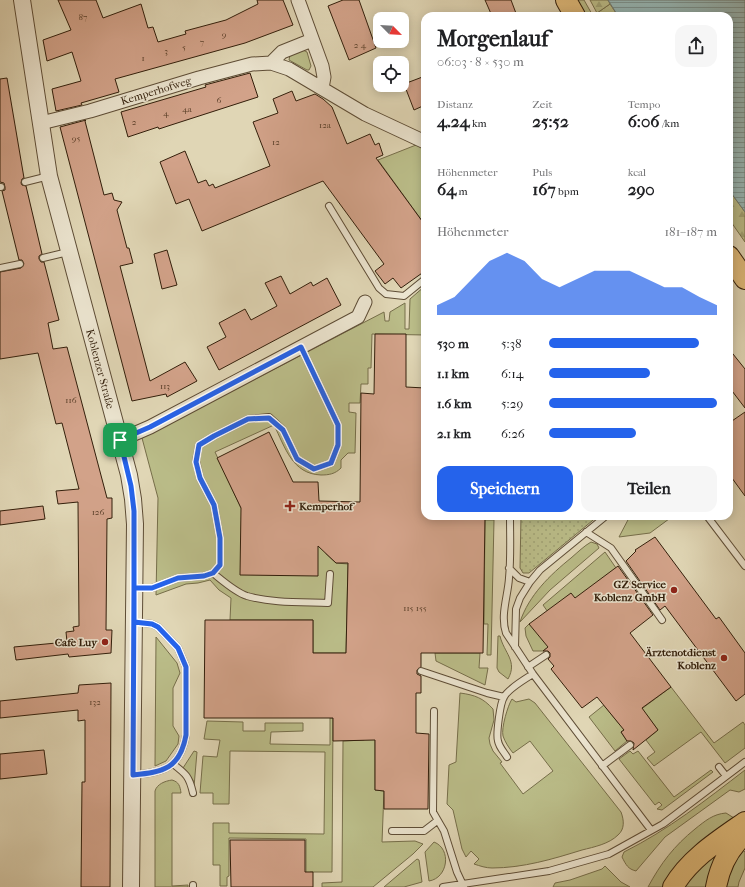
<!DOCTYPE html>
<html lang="de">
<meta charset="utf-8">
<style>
:root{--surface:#fff;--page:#f6f6f6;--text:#202124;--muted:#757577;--accent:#2563eb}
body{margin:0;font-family:"IM FELL French Canon",serif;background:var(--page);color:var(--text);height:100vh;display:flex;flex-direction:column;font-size:15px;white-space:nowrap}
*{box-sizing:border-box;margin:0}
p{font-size:13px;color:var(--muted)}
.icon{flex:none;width:22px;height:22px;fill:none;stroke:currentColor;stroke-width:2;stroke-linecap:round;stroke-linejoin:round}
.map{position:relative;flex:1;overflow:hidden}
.details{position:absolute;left:421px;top:12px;width:312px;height:508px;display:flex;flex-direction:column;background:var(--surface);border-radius:12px;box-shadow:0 2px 10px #0003}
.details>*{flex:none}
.needle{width:26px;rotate:114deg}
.tools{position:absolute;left:373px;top:12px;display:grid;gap:8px}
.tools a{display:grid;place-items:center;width:36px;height:36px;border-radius:8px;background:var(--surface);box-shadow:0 2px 10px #0003;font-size:20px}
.pin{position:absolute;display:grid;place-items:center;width:34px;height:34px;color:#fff;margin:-17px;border-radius:8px;box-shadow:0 2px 6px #0006}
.round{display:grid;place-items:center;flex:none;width:42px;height:42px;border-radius:12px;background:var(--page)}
.overview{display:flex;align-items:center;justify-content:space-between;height:68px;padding:0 16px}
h1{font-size:22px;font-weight:700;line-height:30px}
.metrics{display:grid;grid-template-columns:repeat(3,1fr);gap:6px;height:68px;padding:4px 16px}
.metrics div{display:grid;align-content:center}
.metrics b{font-size:17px;font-weight:700}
.metrics small{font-size:11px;font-weight:400}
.metrics p{font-size:11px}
.chart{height:112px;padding:8px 16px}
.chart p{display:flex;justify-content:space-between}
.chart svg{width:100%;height:72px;margin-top:4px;fill:var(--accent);opacity:.7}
.primary-button{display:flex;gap:8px;margin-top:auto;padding:8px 16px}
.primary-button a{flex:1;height:46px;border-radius:12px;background:var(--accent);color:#fff;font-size:16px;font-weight:700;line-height:46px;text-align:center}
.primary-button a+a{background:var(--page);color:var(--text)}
ul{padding:0 16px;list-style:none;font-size:13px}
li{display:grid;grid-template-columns:64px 48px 1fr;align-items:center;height:30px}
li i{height:10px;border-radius:5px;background:var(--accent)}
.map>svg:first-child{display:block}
.grass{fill:#babc88;stroke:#766e4a}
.forest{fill:url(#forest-firs);stroke:#766e4a}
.park{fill:url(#park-dots);stroke:#766e4a}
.water{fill:url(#water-rules);stroke:#6e7a72}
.building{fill:#d2a289;stroke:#331f0b}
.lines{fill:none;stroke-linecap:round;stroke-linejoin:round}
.service-casing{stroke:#5e4d36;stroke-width:8}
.minor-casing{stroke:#5e4d36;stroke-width:15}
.tertiary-casing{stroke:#5e4d36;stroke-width:18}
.primary-casing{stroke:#331f0b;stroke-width:22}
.service{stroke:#ebe4cf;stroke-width:6}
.minor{stroke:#ebe4cf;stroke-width:13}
.tertiary{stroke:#ebe4cf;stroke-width:16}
.primary{stroke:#e0bb7a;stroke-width:20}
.route-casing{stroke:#fff;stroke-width:8}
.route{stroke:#2563eb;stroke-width:5}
.poi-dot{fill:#8f2418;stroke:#ebe4cf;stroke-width:1.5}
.labels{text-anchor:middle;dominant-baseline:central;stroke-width:3;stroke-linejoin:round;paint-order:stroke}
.number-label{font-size:9px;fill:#5b402a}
.street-label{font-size:11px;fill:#331f0b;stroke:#ebe4cf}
.poi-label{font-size:11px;font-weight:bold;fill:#331f0b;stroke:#ebe4cf;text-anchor:end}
</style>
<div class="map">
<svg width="745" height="887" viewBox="0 0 745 887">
<defs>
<pattern id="forest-firs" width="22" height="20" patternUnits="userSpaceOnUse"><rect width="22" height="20" fill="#babc88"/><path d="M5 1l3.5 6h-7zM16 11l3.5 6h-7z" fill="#a0a174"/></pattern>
<pattern id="park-dots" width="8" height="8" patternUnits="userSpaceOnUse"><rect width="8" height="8" fill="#babc88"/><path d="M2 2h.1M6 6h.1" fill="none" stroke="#a0a174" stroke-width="1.8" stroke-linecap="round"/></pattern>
<pattern id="water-rules" width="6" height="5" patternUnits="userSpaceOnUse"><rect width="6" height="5" fill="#96b7b6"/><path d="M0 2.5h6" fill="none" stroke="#7b9492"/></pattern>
</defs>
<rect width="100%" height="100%" fill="#e0d6b5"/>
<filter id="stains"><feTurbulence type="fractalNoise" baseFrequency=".005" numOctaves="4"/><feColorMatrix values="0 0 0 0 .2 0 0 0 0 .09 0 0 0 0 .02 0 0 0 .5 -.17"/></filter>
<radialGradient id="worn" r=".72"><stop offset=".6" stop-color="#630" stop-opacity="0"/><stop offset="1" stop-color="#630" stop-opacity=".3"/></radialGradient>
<!-- grass -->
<path class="grass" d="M577,0H584L593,16H585Z
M610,4L618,16H599L597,13Z
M303,50L307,52L311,66L309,70H307L289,60L290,55Z
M416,145L421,146L425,156V225L378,160Z
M425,286V335L372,334L371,368H368V384H361L360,403H349V412L356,413L355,453H348L341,460V468C335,474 329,475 321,475C292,474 285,447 274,425L215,452L241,508L326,522V554L336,563L348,564L346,653H313V620H230L231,598L219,590L210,580L198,583L186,584L156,595L158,498L142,438L384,312L385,321H389L390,312L405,303V329H409L410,299Z
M630,516H673L650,533L619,537Z
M485,520H494L491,655H487L488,624H484Z
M591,542L597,544L599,548L550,590L520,622C529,595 550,575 571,558C578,552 584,546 591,542Z
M605,552L616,568L556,642L543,651H533L526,636L525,628L529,624L550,615L543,605Z
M498,636H500C504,653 518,661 508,679L499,672L497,668Z
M156,637L177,663L180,673L173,688V726L179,736L178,744L166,761L155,766Z
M435,653H480L479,668H488L485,685L436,661Z
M671,687L714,743L743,722L745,725V748L725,763L701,732L654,766L647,758L655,752L646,740L658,730L646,714L621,732L627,741L615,751L589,717L604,705L620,725Z
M365,692H375V790L384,791L382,842L415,841L423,844L413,854L373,887H322V883L342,882L343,741L364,740Z
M460,693C475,695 483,698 493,709L494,720L489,738L490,744L493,751L502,762L500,763L523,794L553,771L530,741L513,753C509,748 505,742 503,736C501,728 508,705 512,699L516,702L529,699L535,703L621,812C624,820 625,829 618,835C609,844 594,847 582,850C553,859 523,868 492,868C486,868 480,866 474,864L479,859L471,851L466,857L462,849L453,810L447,804L449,765L456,762Z
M330,718H333L332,872H310L306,876V839L229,838V876L227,877V886H220V865H213V823H229V833L324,834L325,752L230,751L229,804H213V793H200L203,756L217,757L220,740L204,739L207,721L243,722V731H265V723H303V731L271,732L270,744L330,745Z
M194,751L197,752L194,787L193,780L183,768Z
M630,751L633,754L638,751L674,797L711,770L713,772L662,810L657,809L662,805L659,802L655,805L619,759Z
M745,770V789L739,792L730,790L665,837L636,871C628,869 626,865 622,857L624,852C668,830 706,800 745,770Z
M172,780C179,782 180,786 181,793H172V886L188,885V887H155V791C157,784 165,781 172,780Z
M726,813L734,818L666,887H648C661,863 674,846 695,829C705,821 713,814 726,813Z
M434,842C452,849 448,878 429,881L425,852Z
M719,849L708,887H683L685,884Z
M743,850L745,852V868L739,882L738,887H723L731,861Z
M417,859L419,860L422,882L404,887H384Z
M605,866L621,882L630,887H553L555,883L570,880L602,869Z"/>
<!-- forest -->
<path class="forest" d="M590,0H608L610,4L597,13Z
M729,190L745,212V242L729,219Z"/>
<!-- park -->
<path class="park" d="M521,516H598L529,573H523L520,568Z"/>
<!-- water -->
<path class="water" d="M608,0H745V212L729,190V16H618Z"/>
<!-- building -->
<path class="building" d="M58,0H96L103,18L141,4L148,28L153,27L158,42L186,34L185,31L226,20L258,4L257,0H283L293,25L245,43L115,79L119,92L81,103L82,105L56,111L52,89L81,81L72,52L47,61L43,40L71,30Z
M343,0H359L376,48L349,60L328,6Z
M485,0H511L517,16H492Z
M250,73L258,97L168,126L159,129L158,127L128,137L121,112L206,87L205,85Z
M425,76V105L414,110L404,84Z
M7,78L24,178L22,179L21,183L22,185L26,186L42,254L39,256V259L41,262H44L59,320L48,323L53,349L67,347L107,498H112V518L107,519L106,630H112L111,653L69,657L68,654L16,660L14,647L67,642L66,632L74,631L73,627L79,626L78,502L58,504L56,491L79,489L62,423L56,424L38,353L0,359V272L21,268L24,264L22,260H19L2,191L5,190V187L4,183L0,182V79Z
M292,91L296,101L315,94L323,99L332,107L347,144L370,134L375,145L379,143L383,155L376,158L425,225V271L401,288L393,278L385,284L375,271L384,264L323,181L202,231L189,199L176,204L160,162L185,151L198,183L206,180L209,186L213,184L215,188L270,166L253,122L278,113L273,99Z
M86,120L85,121L104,195L112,193L114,200L122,202L117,210L127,248H129L133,263L120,266L150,381L185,362L197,381L167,397L166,394L132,401L60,127Z
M167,250L177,285L162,289L154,254Z
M281,276L290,294L311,282L313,286L327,278L341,305L219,370L207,347L226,337L219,323L245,309L251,320L277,306L265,283Z
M375,334H406V387L425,388V516H485L483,653H421V667L417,670V674L421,676V693H416V733L429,734L428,809H384V791L375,790V740L333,741V718H204L205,620H313V653H346L348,563H336L318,546V576L240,575L241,508L217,458L269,432L293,482H318L319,501L360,502L361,393L374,394Z
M729,349L745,369V408L729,387Z
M745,412V496L729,474V423Z
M43,506L45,519L0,525V511Z
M655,537L716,619L719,617L745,653V694L736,701L665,606L660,610L626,561L636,551L635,550Z
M618,566L653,615L630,633L671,687L642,708L658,730L633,750L634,743L631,741H627L621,732L624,730L597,697L582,708L551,669L554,666L548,659L550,657V653L548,651H543L548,647L529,624L571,593L575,598Z
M111,683L110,887H81L82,782H85V720L78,721V710L0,718V701L78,693L79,685Z
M44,750L47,774L0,779V754Z
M230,840H305V872H313V887H231Z"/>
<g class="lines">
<defs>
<path id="service" d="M25,182L49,176
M0,187H1
M329,206L379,288L386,294L404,296L425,279
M43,258L68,252
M0,268L20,264
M510,516C510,537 511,557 509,578C508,596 500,615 506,633L533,674L651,830
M707,516L745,566
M586,532L611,548L662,620
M509,568L519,578L530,582
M213,573C223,581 235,592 247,596C271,603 303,602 328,603L330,574
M136,588H152L178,578L204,576L213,573L220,565V538L214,505L200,478L196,461L199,445L214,436L248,419L269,417L283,430L297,459L314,469L331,463L338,445V425L301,347
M515,647L516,609L520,598L530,582L540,570L606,516
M528,667L546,655
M421,671L487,693L504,697
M434,711L433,812L444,831L457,872L464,887
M507,757C504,752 499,747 498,741C496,735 500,703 504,697C508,689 525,679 533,674
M173,764C186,774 189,776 193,793
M602,766L630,745
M719,767L726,776
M133,775C163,772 180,769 186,735V667L178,648L158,627L152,624L135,622
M392,831H424L437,821
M193,885V887
M443,887L549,871L609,854L663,824L745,762"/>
<path id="minor" d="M298,0L322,66L324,77L322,88
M271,63L282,52L312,40
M41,123L90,111L199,78L252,64L271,63L289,69L365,114L425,142
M120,440L150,427L358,317L365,302"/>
<path id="tertiary" d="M22,0L49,176L129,475L133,499L135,524L131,887"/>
<path id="primary" d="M566,0L575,16
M729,256L745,279
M673,887C689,859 719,840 745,822
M716,887C720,866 729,848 745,834"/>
</defs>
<!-- service casing -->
<use href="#service" class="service-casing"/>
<!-- minor casing -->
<use href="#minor" class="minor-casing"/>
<!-- tertiary casing -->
<use href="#tertiary" class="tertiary-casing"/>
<!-- primary casing -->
<use href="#primary" class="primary-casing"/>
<!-- service -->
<use href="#service" class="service"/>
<!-- minor -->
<use href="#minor" class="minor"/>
<!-- tertiary -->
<use href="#tertiary" class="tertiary"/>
<!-- primary -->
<use href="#primary" class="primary"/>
</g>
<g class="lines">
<defs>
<path id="route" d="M120,440L131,486L134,511V622L152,624L158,627L178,648L186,667V735C180,769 163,772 133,775C133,713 134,651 134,588H152L178,578L204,576L213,573L220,565V538L214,505L200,478L196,462L199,445L214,436L248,419L269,418L283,430L297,459L314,469L331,463L338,445V425L301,347L150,427L120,440"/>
</defs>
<!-- route casing -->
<use href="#route" class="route-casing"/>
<!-- route -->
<use href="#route" class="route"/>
</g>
<!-- markers -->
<g class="poi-dot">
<path d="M288 500h4v4h4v4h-4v4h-4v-4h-4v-4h4z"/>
<circle cx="674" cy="590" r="4"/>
<circle cx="105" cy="642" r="4"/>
<circle cx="724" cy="658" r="4"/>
</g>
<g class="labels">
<!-- number labels -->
<g class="number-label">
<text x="83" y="17">87</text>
<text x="224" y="34">9</text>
<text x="202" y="42">7</text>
<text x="360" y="45">2-4</text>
<text x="184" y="47">5</text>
<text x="166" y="51">3</text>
<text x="143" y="58">1</text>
<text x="219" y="100">6</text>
<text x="187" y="109">4a</text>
<text x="166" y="113">4</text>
<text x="134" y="122">2</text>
<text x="325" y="125">12a</text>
<text x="76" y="138">95</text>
<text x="276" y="142">12</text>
<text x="165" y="386">113</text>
<text x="71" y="400">116</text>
<text x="98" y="512">126</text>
<text x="415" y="608">115-155</text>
<text x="95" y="702">132</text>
</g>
<!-- street labels -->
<g class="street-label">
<text transform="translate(156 91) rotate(-17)">Kemperhofweg</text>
<text transform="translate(100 369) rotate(75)">Koblenzer Straße</text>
</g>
<!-- poi labels -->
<g class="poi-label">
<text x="299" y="506" text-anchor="start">Kemperhof</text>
<text x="666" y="584">GZ Service<tspan x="666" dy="13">Koblenz GmbH</tspan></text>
<text x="97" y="642">Cafe Luy</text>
<text x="716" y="652">Ärztenotdienst<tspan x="716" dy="13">Koblenz</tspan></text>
</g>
</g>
<rect width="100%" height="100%" filter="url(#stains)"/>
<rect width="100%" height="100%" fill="url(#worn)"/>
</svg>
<div class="tools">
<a><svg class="needle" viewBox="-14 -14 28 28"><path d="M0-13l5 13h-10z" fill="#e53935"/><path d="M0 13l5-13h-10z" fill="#757577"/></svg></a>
<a><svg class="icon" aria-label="locate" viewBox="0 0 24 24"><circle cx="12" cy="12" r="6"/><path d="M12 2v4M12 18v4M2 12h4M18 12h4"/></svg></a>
</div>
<div class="pin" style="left:120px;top:440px;background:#1e9e55"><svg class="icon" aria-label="arrive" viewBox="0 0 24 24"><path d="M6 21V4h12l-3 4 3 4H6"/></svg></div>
<section class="details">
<div class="overview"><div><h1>Morgenlauf</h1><p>06:03 · 8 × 530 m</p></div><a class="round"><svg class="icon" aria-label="share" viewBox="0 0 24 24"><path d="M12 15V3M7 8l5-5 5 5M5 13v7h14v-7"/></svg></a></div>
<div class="metrics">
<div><p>Distanz</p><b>4.24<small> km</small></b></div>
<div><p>Zeit</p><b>25:52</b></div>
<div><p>Tempo</p><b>6:06<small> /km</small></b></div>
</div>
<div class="metrics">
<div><p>Höhenmeter</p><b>64<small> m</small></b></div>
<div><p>Puls</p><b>167<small> bpm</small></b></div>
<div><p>kcal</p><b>290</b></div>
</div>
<div class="chart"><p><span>Höhenmeter</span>181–187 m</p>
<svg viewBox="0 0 160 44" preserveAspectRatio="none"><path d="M0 44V38L10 33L20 22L30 11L40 6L50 11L60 22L70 27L80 22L90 17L100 17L110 17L120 22L130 27L140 27L150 33L160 38V44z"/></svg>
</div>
<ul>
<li><b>530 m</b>5:38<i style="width:89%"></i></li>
<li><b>1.1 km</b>6:14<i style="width:60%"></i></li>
<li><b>1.6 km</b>5:29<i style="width:100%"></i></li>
<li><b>2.1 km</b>6:26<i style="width:52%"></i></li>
</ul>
<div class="primary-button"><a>Speichern</a><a>Teilen</a></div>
</section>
</div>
